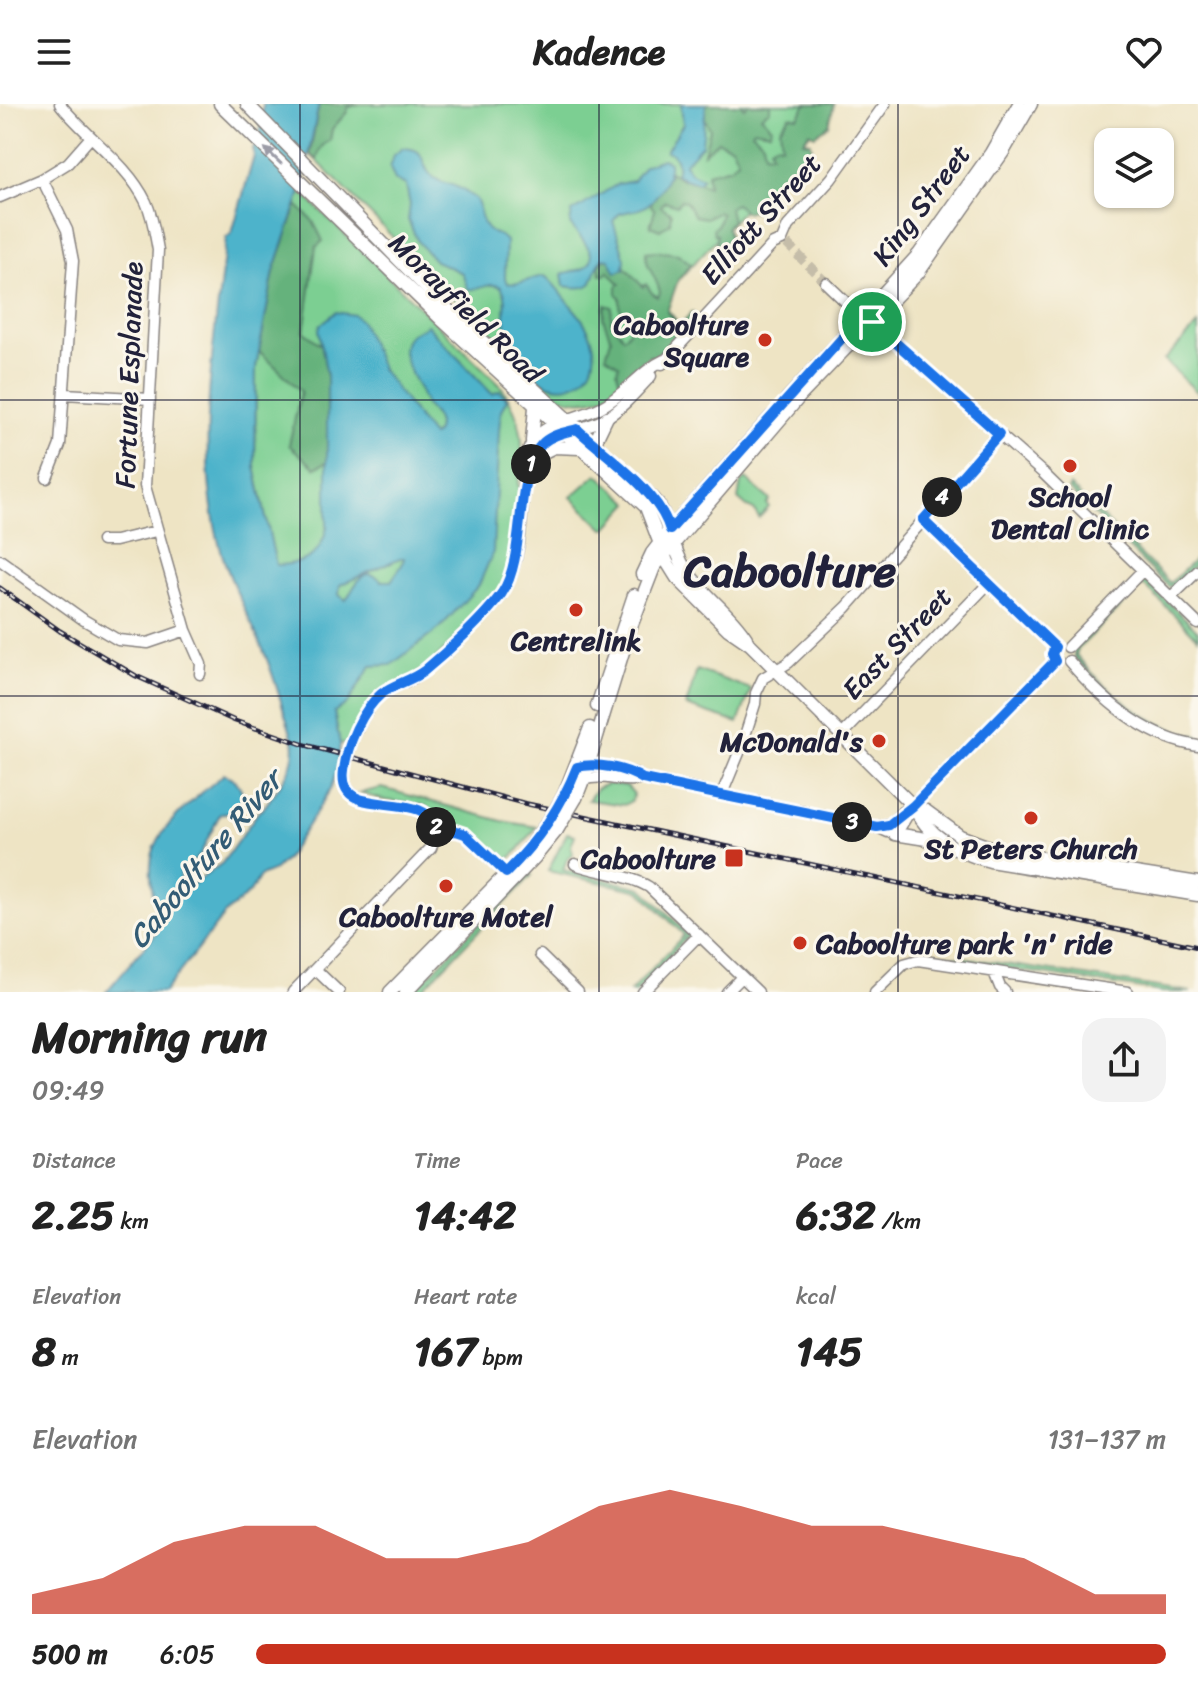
<!DOCTYPE html>
<meta charset="utf-8">
<style>
:root{--surface:#fff;--page:#f2f2f2;--text:#222;--muted:#767676;--accent:#c8321e}
body{margin:0;font-family:Sriracha,sans-serif;background:var(--page);color:var(--text);height:100vh;display:flex;flex-direction:column;font-size:30px;white-space:nowrap}
*{box-sizing:border-box;margin:0}
p{font-size:26px;color:var(--muted)}
.icon{flex:none;width:44px;height:44px;fill:none;stroke:currentColor;stroke-width:2;stroke-linecap:round;stroke-linejoin:round}
.map{position:relative;height:888px;overflow:hidden}
.panel{display:flex;flex-direction:column;background:var(--surface);flex:1}
.panel>*{flex:none}
.controls{position:absolute;left:1094px;top:24px;display:grid;gap:16px}
.controls a{display:grid;place-items:center;width:80px;height:80px;border-radius:16px;background:var(--surface);box-shadow:0 2px 6px #0004;font-size:40px}
.pin{position:absolute;display:grid;place-items:center;width:68px;height:68px;color:#fff;margin:-34px;border:4px solid #fff;border-radius:50%;box-shadow:0 2px 8px #0007}
.km{position:absolute;width:40px;height:40px;margin:-20px;border-radius:50%;background:#222;color:#fff;font-size:22px;line-height:40px;text-align:center}
.round{display:grid;place-items:center;flex:none;width:84px;height:84px;border-radius:24px;background:var(--page)}
.summary{display:flex;align-items:center;justify-content:space-between;height:136px;padding:0 32px}
h1{font-size:44px;font-weight:700;line-height:60px}
.stats{display:grid;grid-template-columns:repeat(3,1fr);gap:12px;height:136px;padding:8px 32px}
.stats div{display:grid;align-content:center}
.stats b{font-size:40px;font-weight:700}
.stats small{font-size:22px;font-weight:400}
.stats p{font-size:22px}
.chart{height:224px;padding:16px 32px}
.chart p{display:flex;justify-content:space-between}
.chart svg{width:100%;height:144px;margin-top:8px;fill:var(--accent);opacity:.7}
ul{padding:0 32px;list-style:none;font-size:26px}
li{display:grid;grid-template-columns:128px 96px 1fr;align-items:center;height:60px}
li i{height:20px;border-radius:10px;background:var(--accent)}
header{display:flex;justify-content:space-between;align-items:center;height:104px;padding:0 32px;background:var(--surface);font-size:36px;font-weight:700}
.map>svg:first-child{display:block}
.green{fill:#7ccf92;stroke:#4f7866;stroke-width:2}
.forest{fill:#65b27c;stroke:#446a5c;stroke-width:2}
.water{fill:#4db3cb;stroke:#386a83;stroke-width:2;fill-rule:evenodd}
.lines{fill:none;stroke-linecap:round;stroke-linejoin:round}
.minor-tunnel{stroke:#c5bda9;stroke-width:10;stroke-dasharray:10 5;stroke-linecap:butt}
.minor-casing{stroke:#888380;stroke-width:13}
.major-casing{stroke:#888380;stroke-width:15}
.minor{stroke:#fff;stroke-width:10}
.major{stroke:#fff;stroke-width:12}
.rail-casing{stroke:#22223b;stroke-width:5}
.rail{stroke:#fbf7ec;stroke-width:2;stroke-dasharray:6;stroke-linecap:butt}
.major-bridge-casing{stroke:#888380;stroke-width:15;stroke-linecap:butt}
.major-bridge{stroke:#fff;stroke-width:12}
.oneway{fill:#9c9ca7}
.route-casing{stroke:#fff;stroke-width:16}
.route{stroke:#1a73e8;stroke-width:10}
.grid{fill:none;stroke:#22223b;stroke-width:2;stroke-opacity:0.55}
.poi-dot{fill:#c8321e;stroke:#fbf7ec;stroke-width:3}
.labels{text-anchor:middle;dominant-baseline:central;stroke-width:6;stroke-linejoin:round;paint-order:stroke}
.street-label{font-size:28px;fill:#22223b;stroke:#fbf7ec}
.poi-label{font-size:28px;font-weight:bold;fill:#22223b;stroke:#fbf7ec}
.water-label{font-size:30px;font-style:italic;fill:#335c75;stroke:#fbf7ec}
.town-label{font-size:44px;font-weight:bold;fill:#22223b;stroke:#fbf7ec}
</style>
<header><svg class="icon" aria-label="menu" viewBox="0 0 24 24"><path d="M4 6h16M4 12h16M4 18h16"/></svg>Kadence<svg class="icon" aria-label="heart" viewBox="0 0 24 24"><path d="M12 20l-8-8c-3-5 5-10 8-4 3-6 11-1 8 4z"/></svg></header>
<div class="map">
<svg width="1198" height="888" viewBox="0 0 1198 888">
<rect width="100%" height="100%" fill="#fbf7ec"/>
<filter id="ink" filterUnits="userSpaceOnUse"><feTurbulence type="fractalNoise" baseFrequency=".0125" numOctaves="2"/><feDisplacementMap in="SourceGraphic" scale="16" xChannelSelector="R" yChannelSelector="G"/><feConvolveMatrix kernelMatrix="1 2 1 2 8 2 1 2 1" color-interpolation-filters="sRGB"/></filter>
<filter id="wash" filterUnits="userSpaceOnUse"><feTurbulence type="fractalNoise" baseFrequency=".006" numOctaves="4" result="noise"/><feDisplacementMap in="SourceGraphic" scale="32" xChannelSelector="R" yChannelSelector="G"/><feGaussianBlur stdDeviation="1.8" result="paint"/><feColorMatrix in="noise" values="0 0 0 0 0 0 0 0 0 0 0 0 0 0 0 0 0 1.4 0 .05"/><feComposite in="paint" operator="in"/></filter>
<g filter="url(#wash)">
<rect width="100%" height="100%" fill="#eee4c4"/>
<!-- green -->
<path class="green" d="M319,0H831L794,51L660,196L679,220L605,292C582,300 563,297 543,284L310,50Z
M301,88L501,282C525,318 525,340 518,381L524,386L523,399L505,485L426,565L383,588L352,639L340,640L334,608L280,480L255,363L256,263L274,167Z
M1198,221V289L1164,256Z
M597,370L630,399L607,424H603L571,393Z
M746,375L770,396L767,400L769,403L759,414L754,406L747,403L738,395L741,378Z
M1070,382L1170,479L1198,453V458L1174,483L1168,482L1068,385Z
M1141,476L1146,477L1198,527V534L1145,482H1141L1078,545L1076,551C1107,588 1150,624 1198,632V635L1170,629L1135,611L1074,554V546L1077,541Z
M697,566L751,585L738,619L686,602Z
M608,680L627,682L634,690L631,697L624,701L588,696L597,684Z
M382,684L502,717L537,723L516,749L504,759L467,724L442,722L426,702L383,696L360,689Z
M567,729L575,731L571,742L573,750L568,753L563,766L642,784L689,831L636,888H630L684,831L640,787L548,767Z
M529,768L532,771L420,888H413Z
M920,847L1191,888H1163L918,851Z"/>
<!-- forest -->
<path class="forest" d="M319,0H359L347,4V8L332,25L330,37C321,40 319,47 317,56L310,50Z
M707,0H740L744,4L748,0H770V6L761,12L772,23L770,28L754,25L752,28L763,38L765,49L772,50L770,43L775,40L782,41L780,24L790,12L798,13L806,0H834L829,21L815,31L809,28L803,37L810,38L812,44L804,57H799L786,70H781L777,78L766,87L767,92L763,101L753,108L750,106L747,109L735,100L729,104L732,117L727,123L730,135L719,145L716,144L717,130H714L713,125L718,120L721,110L718,108L706,114L695,112L686,98L681,96L677,101L665,97L661,102L671,109L670,119L660,126L650,122L655,106L651,102L652,97L670,68L682,75L690,74L708,83L707,69L731,63L738,56L732,43L718,37L704,49L710,25C704,13 703,15 707,0Z
M297,101L313,117L323,137L316,143L304,228L323,242L327,272V358L315,364L289,341L301,287L259,247L274,167Z
M655,147L678,150L691,160L678,176L667,208L680,221L692,208L695,211L655,254L650,252L639,260L632,275H619L617,267L619,261L606,252L611,235L603,214L605,201L612,203L611,218L623,233L629,227V218L620,205V193L617,191V182L620,180L608,167L605,171H601L599,161L605,154H612C626,162 633,172 643,183L646,180L652,189L658,193L660,189C658,175 645,163 646,148Z"/>
<!-- water -->
<path class="water" d="M263,0H319L301,88L274,167L256,263L255,363L276,461C306,460 320,453 327,423V272L319,227L320,221L336,208L354,211L361,217L382,266L432,332L436,329C442,317 433,309 425,301C423,283 390,249 411,230C416,226 423,225 427,221L492,290L500,287L507,295L501,306L499,327L493,448L479,481L440,524L391,561L371,562L347,600L334,608L340,640L338,662L331,684L315,710L286,755L275,766L260,772L250,788L225,810L164,888H106L156,829L144,817L152,812L156,805C152,786 147,761 155,743C166,715 202,689 224,670C236,675 241,681 243,693L233,707L220,710L200,751L180,770V790L222,759L259,707L263,705C278,683 298,663 293,635C283,607 276,576 264,548C248,509 226,473 217,431C196,338 215,228 226,134L232,129L254,52L253,45L260,31ZM400,454H404L402,461L391,477H382C362,458 355,484 346,496L339,491L340,481Z
M681,0H706L702,41L684,60L691,69L703,74L698,79L684,75L676,70C679,60 677,50 666,47L683,20Z
M403,44C427,45 419,56 429,69C437,79 449,79 459,84C465,87 471,92 476,95C481,105 480,120 489,127C495,131 500,130 506,137L505,174L507,179C521,182 531,173 545,172C557,182 564,194 574,205C635,277 541,310 527,255C516,245 506,230 505,215C504,203 509,194 501,183C490,177 480,187 468,185L462,169L435,157L418,138L408,116L410,101L406,81L395,76L390,64L394,51Z
M662,55L669,58C671,72 657,96 644,103C637,107 627,107 619,110L613,117L625,155L624,165L616,169L609,155L602,154C588,177 600,188 564,182L562,170C569,167 575,168 582,165C606,155 577,131 570,120L572,108L618,80L633,77L644,62Z"/>
</g>
<g filter="url(#ink)">
<g class="lines">
<!-- minor-tunnel -->
<path class="minor-tunnel" d="M787,140L826,179"/>
<defs>
<path id="minor" d="M60,0C87,34 127,59 146,98C153,113 155,130 158,146L145,382L186,526L201,560L200,570
M42,75L67,126L73,157L60,341L47,374
M0,93L42,75L68,59L90,34
M826,179L851,203
M857,208L878,223L1043,369L1198,520
M662,260L773,140L782,136L788,122L831,75L885,0
M65,290L150,295
M533,354C547,325 579,329 604,315C622,305 637,287 651,272
M923,416L1055,543
M102,437H115L156,427
M0,456L84,516L118,536L148,539L186,526
M1171,493L1198,467
M1068,543L1143,466
M1069,557C1102,596 1146,634 1198,642
M841,632L989,479
M582,662L589,660L633,669L643,675L877,723L888,728L901,722L913,702
M583,676C604,669 623,680 643,675
M722,690L741,644L755,600L756,589L763,574L788,559L847,503L999,330
M877,723L892,719L902,708L913,702L1055,557
M437,728C428,678 338,722 344,666C346,644 366,599 385,587C396,581 408,578 418,571C437,558 493,505 504,486C519,459 522,421 523,391C524,372 522,349 536,333C551,316 581,314 601,303C625,291 640,267 664,256
M437,728L456,727L465,730L506,769
M575,760C599,769 627,770 649,783L758,888
M540,851L578,888
M315,865L339,888
M994,868L1000,883L1005,888
M293,888L431,744L437,728
M643,888L699,831
M727,888L742,873
M875,888L904,860L918,856L1128,888"/>
<path id="major" d="M220,0L441,215L646,403L667,458L677,474L728,525L750,540L913,702C929,733 957,749 990,757L1198,791
M247,0L445,203L654,395C671,416 671,442 684,463C701,490 729,507 746,534
M787,295L919,150L991,49L1019,0
M532,337L535,303
M594,340L607,313
M534,353L554,343L580,344
M642,470L652,449L670,426L772,312
M597,602L634,491
M564,691L590,624
M576,694L586,668L630,525L654,463L801,291L918,169L1003,48L1031,0
M913,702L926,707L960,732L1003,748L1198,779
M892,727L895,730L945,738
M390,888L520,756L551,714
M406,888L535,753L557,726"/>
</defs>
<!-- minor casing -->
<use href="#minor" class="minor-casing"/>
<!-- major casing -->
<use href="#major" class="major-casing"/>
<!-- minor -->
<use href="#minor" class="minor"/>
<!-- major -->
<use href="#major" class="major"/>
<defs>
<path id="rail" d="M0,484L60,527L136,572L235,617L302,640L523,699L1198,843"/>
</defs>
<!-- rail casing -->
<use href="#rail" class="rail-casing"/>
<!-- rail -->
<use href="#rail" class="rail"/>
<defs>
<path id="major-bridge" d="M551,714L564,691
M557,726L576,694"/>
</defs>
<!-- major-bridge casing -->
<use href="#major-bridge" class="major-bridge-casing"/>
<!-- major-bridge -->
<use href="#major-bridge" class="major-bridge"/>
</g>
<!-- one-way arrows -->
<defs><path id="oneway-solid" d="M-6-.8H1V-3.2L6.5 0L1 3.2V.8H-6Z" transform="scale(2)"/></defs>
<use class="oneway" href="#oneway-solid" transform="translate(273 52) rotate(-136)"/>
</g>
<g class="lines" filter="url(#ink)">
<defs>
<path id="route" d="M862,212L878,223L999,330L923,416L1055,543L1052,550L1055,557L913,702L889,721L877,723L643,675C625,664 596,658 577,663C561,704 537,738 506,769L465,730L456,727L437,728C428,679 336,722 344,666C347,641 362,606 381,590C393,580 411,577 424,567C447,548 485,513 502,489C528,450 512,367 544,338C553,330 566,328 577,325C607,353 659,387 670,426Z"/>
</defs>
<!-- route casing -->
<use href="#route" class="route-casing"/>
<!-- route -->
<use href="#route" class="route"/>
</g>
<!-- grid -->
<path class="grid" d="M300,0V888M599,0V888M898,0V888M0,296H1198M0,592H1198"/>
<!-- markers -->
<g class="poi-dot">
<circle cx="765" cy="236" r="8"/>
<circle cx="1070" cy="362" r="8"/>
<circle cx="576" cy="506" r="8"/>
<circle cx="879" cy="637" r="8"/>
<circle cx="1031" cy="714" r="8"/>
<rect x="724" y="744" width="20" height="20" rx="4"/>
<circle cx="446" cy="782" r="8"/>
<circle cx="800" cy="839" r="8"/>
</g>
<g class="labels">
<!-- street labels -->
<g class="street-label">
<text transform="translate(921 101) rotate(-53)">King Street</text>
<text transform="translate(761 115) rotate(-48)">Elliott Street</text>
<text transform="translate(466 204) rotate(44)">Morayfield Road</text>
<text transform="translate(129 271) rotate(-88)">Fortune Esplanade</text>
<text transform="translate(897 539) rotate(-46)">East Street</text>
</g>
<!-- poi labels -->
<g class="poi-label">
<text x="749" y="220" text-anchor="end">Caboolture<tspan x="749" dy="32">Square</tspan></text>
<text x="1070" y="392">School<tspan x="1070" dy="32">Dental Clinic</tspan></text>
<text x="576" y="536">Centrelink</text>
<text x="863" y="637" text-anchor="end">McDonald's</text>
<text x="1031" y="744">St Peters Church</text>
<text x="716" y="754" text-anchor="end">Caboolture</text>
<text x="446" y="812">Caboolture Motel</text>
<text x="816" y="839" text-anchor="start">Caboolture park 'n' ride</text>
</g>
<!-- water labels -->
<g class="water-label">
<text transform="translate(205 755) rotate(-50)">Caboolture River</text>
</g>
<!-- town labels -->
<g class="town-label">
<text x="790" y="467">Caboolture</text>
</g>
</g>
</svg>
<div class="controls">
<a><svg class="icon" aria-label="layers" viewBox="0 0 24 24"><path d="M12 4l9 5-9 5-9-5zM3 14l9 5 9-5"/></svg></a>
</div>
<div class="pin" style="left:872px;top:218px;background:#1e9e55"><svg class="icon" aria-label="arrive" viewBox="0 0 24 24"><path d="M6 21V4h12l-3 4 3 4H6"/></svg></div>
<b class="km" style="left:531px;top:360px">1</b>
<b class="km" style="left:436px;top:723px">2</b>
<b class="km" style="left:852px;top:718px">3</b>
<b class="km" style="left:942px;top:393px">4</b>
</div>
<section class="panel">
<div class="summary"><div><h1>Morning run</h1><p>09:49</p></div><a class="round"><svg class="icon" aria-label="share" viewBox="0 0 24 24"><path d="M12 15V3M7 8l5-5 5 5M5 13v7h14v-7"/></svg></a></div>
<div class="stats">
<div><p>Distance</p><b>2.25<small> km</small></b></div>
<div><p>Time</p><b>14:42</b></div>
<div><p>Pace</p><b>6:32<small> /km</small></b></div>
</div>
<div class="stats">
<div><p>Elevation</p><b>8<small> m</small></b></div>
<div><p>Heart rate</p><b>167<small> bpm</small></b></div>
<div><p>kcal</p><b>145</b></div>
</div>
<div class="chart"><p><span>Elevation</span>131–137 m</p>
<svg viewBox="0 0 160 44" preserveAspectRatio="none"><path d="M0 44V38L10 33L20 22L30 17L40 17L50 27L60 27L70 22L80 11L90 6L100 11L110 17L120 17L130 22L140 27L150 38L160 38V44z"/></svg>
</div>
<ul>
<li><b>500 m</b>6:05<i style="width:100%"></i></li>
</ul>
</section>
